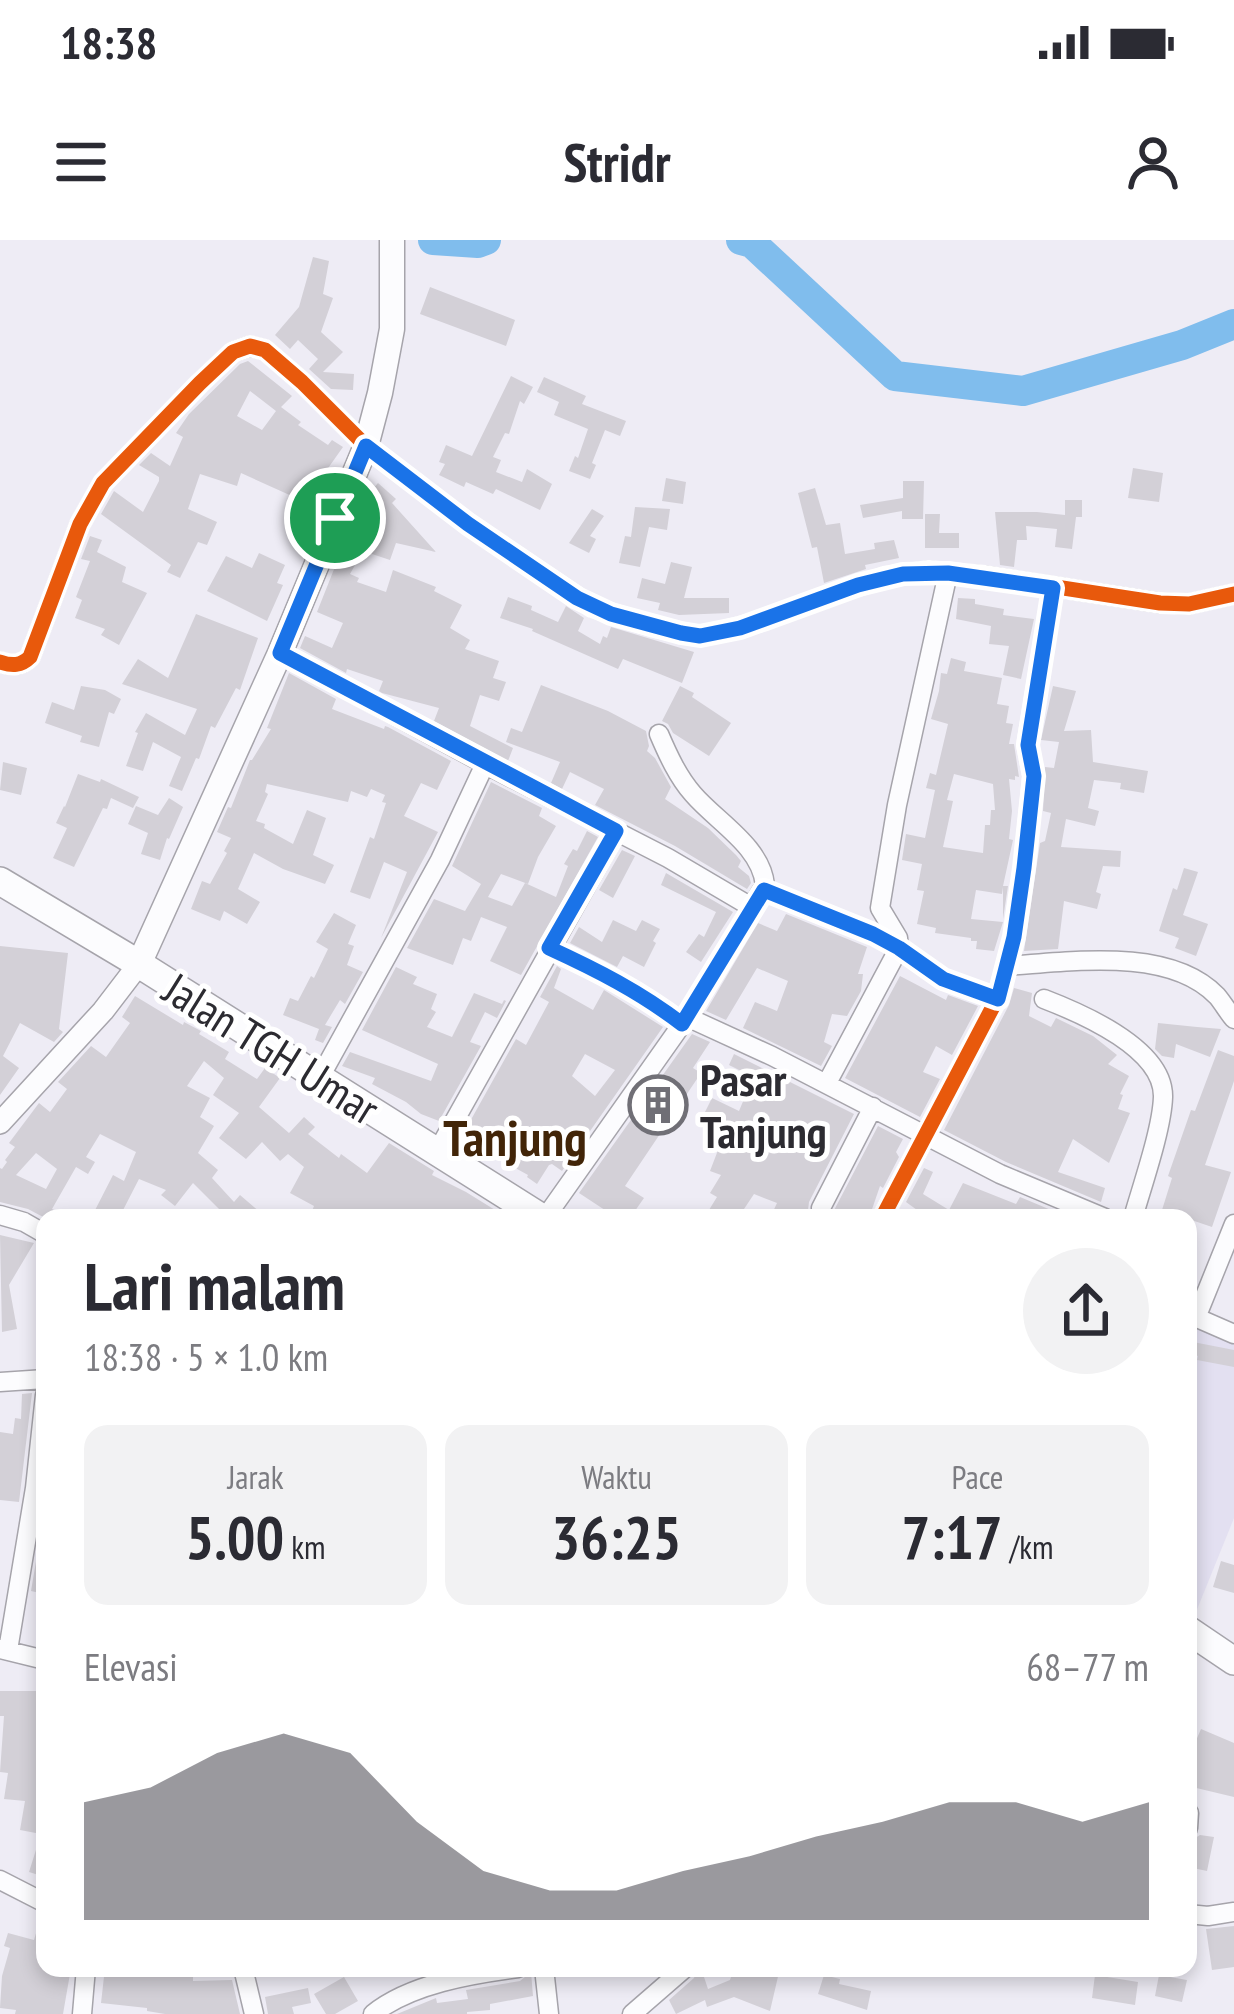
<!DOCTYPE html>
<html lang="id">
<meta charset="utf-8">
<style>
:root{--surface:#fff;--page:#f2f2f3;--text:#2b2b33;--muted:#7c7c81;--accent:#706f76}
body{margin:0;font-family:"PT Sans Narrow",sans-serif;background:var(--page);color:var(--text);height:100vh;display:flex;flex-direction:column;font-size:45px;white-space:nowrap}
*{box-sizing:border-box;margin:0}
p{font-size:39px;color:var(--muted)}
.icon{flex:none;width:66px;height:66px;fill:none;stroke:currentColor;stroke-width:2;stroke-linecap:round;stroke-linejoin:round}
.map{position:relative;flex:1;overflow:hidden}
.drawer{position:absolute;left:36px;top:969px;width:1161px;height:768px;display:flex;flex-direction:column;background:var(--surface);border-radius:24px;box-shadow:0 6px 18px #0003}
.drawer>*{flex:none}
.pin{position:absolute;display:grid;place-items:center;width:102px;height:102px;color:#fff;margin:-51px;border:6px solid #fff;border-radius:50%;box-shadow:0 3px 12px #0007}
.round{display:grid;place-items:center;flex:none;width:126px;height:126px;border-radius:63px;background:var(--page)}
.overview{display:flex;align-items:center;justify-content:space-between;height:204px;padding:0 48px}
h1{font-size:66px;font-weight:700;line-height:90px}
.metrics{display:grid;grid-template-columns:repeat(3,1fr);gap:18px;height:204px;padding:12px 48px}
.metrics div{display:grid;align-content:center;border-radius:24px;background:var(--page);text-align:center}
.metrics b{font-size:60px;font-weight:700}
.metrics small{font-size:33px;font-weight:400}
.metrics p{font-size:33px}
.chart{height:336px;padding:24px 48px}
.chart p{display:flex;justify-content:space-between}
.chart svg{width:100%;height:216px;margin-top:12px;fill:var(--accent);opacity:.7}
.status{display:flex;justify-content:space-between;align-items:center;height:84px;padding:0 60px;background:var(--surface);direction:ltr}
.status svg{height:33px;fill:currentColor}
header{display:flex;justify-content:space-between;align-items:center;height:156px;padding:0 48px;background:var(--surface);font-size:54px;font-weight:700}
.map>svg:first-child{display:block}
.built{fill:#e3e0f1}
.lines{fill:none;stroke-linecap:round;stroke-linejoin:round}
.river{stroke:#80bded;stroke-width:30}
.building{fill:#d3d0d7;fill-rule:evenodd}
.minor-casing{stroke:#a6a4ab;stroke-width:21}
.tertiary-casing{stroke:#a6a4ab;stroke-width:24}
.secondary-casing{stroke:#a6a4ab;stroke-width:27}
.primary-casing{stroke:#a6a4ab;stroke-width:30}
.minor{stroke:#fcfcfe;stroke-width:18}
.tertiary{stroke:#fcfcfe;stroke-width:21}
.secondary{stroke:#fcfcfe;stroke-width:24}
.primary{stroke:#fcfcfe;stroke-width:27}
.cycleway-casing{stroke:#fff;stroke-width:22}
.cycleway{stroke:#e8590c;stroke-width:15}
.route-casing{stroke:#fff;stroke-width:24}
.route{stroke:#1a73e8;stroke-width:15}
.labels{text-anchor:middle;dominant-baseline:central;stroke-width:10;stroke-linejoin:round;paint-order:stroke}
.street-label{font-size:45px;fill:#2c2b31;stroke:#fff}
.poi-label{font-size:45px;font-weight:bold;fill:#2c2b31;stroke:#fff;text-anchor:start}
.quarter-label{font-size:51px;font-weight:bold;fill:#422508;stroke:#fff}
</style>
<div class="status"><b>18:38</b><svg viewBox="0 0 49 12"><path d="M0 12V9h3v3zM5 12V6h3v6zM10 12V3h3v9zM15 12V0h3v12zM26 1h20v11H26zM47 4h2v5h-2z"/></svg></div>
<header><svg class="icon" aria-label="menu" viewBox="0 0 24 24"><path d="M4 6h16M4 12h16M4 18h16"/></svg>Stridr<svg class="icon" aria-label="person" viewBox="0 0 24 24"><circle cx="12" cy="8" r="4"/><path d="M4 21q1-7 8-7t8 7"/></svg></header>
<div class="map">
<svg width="1234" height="1774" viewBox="0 0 1234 1774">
<rect width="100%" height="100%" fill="#eeecf5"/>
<!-- built -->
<path class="built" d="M1188,1071L1234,1090V1278L1196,1372L1188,1367Z"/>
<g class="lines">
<!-- river -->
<path class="river" d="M433,0L478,3L486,0
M741,0L752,3L895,136L1023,151L1182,105L1234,84"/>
</g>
<!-- building -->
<path class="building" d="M313,17L329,21L323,54L333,58L321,92L343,112L323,132L354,134L353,150L331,149L309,129L318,119L298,100L290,109L275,95L299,67Z
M430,47L515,80L506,106L420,74Z
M248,121L292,156L281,167L301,182L298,185L328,205L332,200L343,207L326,231L330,233L321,254L310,272L292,260L294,257L241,233L237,246L200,234L188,269L217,282L207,305L198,302L180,338L167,332L171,325L101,274L114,251L143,272L159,241V237L139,225L151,213L170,226L183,197L176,193L189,174L240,124ZM250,151L276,171L262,190L237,176Z
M511,136L533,147L524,164L520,161L509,194L505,193L493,217L501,220L496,232L522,242L527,229L552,244L540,270L496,249L493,254L466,242L464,247L439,235L445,224L439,222L446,205L472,216Z
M544,137L586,156L582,164L626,181L620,196L605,190L592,223L596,225L590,239L569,231L575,216L578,218L588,189L554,175L559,162L537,152Z
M1133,228L1163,233L1159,262L1128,258Z
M666,238L686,242L683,264L662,261Z
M903,241H924L923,279H902V271L863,278L860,265L903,258Z
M378,243L396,259L392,263L436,312L396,303L390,320L363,311L350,334L359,338L357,342L386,352L393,330L436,347L434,351L462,365L450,388L470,400L465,409L499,421L493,438L506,442L499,461L480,455L470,486L513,508L508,521L434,481L439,468L382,453L379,451L383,441L347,429L346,433L300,408L305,396L332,408L343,383L317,372L360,264Z
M815,248L826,285L840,283L845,314L875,309L874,303L894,300L899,318L865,325L866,329L824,343L817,307L812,308L798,253Z
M1065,260H1082V277H1076L1072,309L1055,307L1057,289L1026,286L1027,300H1017L1014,327L1000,325L995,272H1037L1065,275Z
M635,267L670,269L667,290L649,287L640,327L619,323L625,296L631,297Z
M592,269L604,276L590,296L596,299L589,313L569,303Z
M925,274H940L939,293H959V308H925Z
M90,296L102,300L97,312L126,327L122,342L147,353L119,405L101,395L105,389L75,378L82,360L76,357L90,321L81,319Z
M259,313L285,325L277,343L283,345L267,381L207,351L226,316L252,328Z
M671,322L692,327L684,358H729V373L679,375L658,370L660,363L637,358L642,338L665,344Z
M508,357L532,366L531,370L558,382L566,366L584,378L578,391L600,404L603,396L607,398L611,387L694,412L682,443L623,419L618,429L532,391L533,389L500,378Z
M958,358L975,359V364L1004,369L1003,375L1034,379L1021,439L1003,435L1009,406L989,404L991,386L956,379Z
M196,374L258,398L240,450L236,448L215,488L211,486L199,519L196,518L182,551L169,546L181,517L153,502L143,531L126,526L138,493L135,492L146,473L185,495L197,469L122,444L138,419L168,438Z
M951,418L966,422L964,431L1002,438L997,464L1009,466L1006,483L1013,484L1009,504H1014L1019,537L1015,536V540L1009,539L1012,571L1009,599L1013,600L1003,646H1008L1003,679V647L1002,654L976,650L971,679L1003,682L994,711L976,709L977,701H971V698L935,693L936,688L917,684L924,651L917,650L922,624L902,620L906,594L925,598L935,550L926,548L930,533L936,535L948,484L931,479L939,451L941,433L947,434ZM954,534L993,544L995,570H991L990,585H985L983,613L943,607L953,561L947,560Z
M289,433L336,459L332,469L384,489L385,486L388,487L451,521L437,550L421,543L404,576L438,592L381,698L407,632L384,622L370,659L350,652L370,597L374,599L386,563L382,562L385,555L371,549L367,557L351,551L348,562L267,544L265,552L268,554L256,581L265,584L264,588L293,604L307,570L326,578L313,615L334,625L325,644L283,629L254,613L238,649L260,662L247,684L224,671L220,681L191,669L202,641L210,644L227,613L224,611L231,598L217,592L228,567L231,568L250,520H252L271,489L267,488Z
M541,445L608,471L646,491L649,506L647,511L655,518L671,547L665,559L708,588L736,615L741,621L738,627L749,636L751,643L747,649L675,606L595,565L604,549L570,532L562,549L551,543L560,522L506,502L511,488L522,492Z
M81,446L105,450L121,459L114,474L109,472L99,507L80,502L82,496L45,483L52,462L74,470Z
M680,446L694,453L692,457L731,483L709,516L673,493L668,484L662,481Z
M1053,446L1076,451L1064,491L1091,490L1093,522L1148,531L1144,553L1120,549L1121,543L1094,540L1088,568L1099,571L1095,586L1066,579L1061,607L1121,611L1120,627L1103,626L1096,652L1101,654L1097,669L1064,661L1058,709L1024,711L1040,603L1045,601L1051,573L1043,571L1045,527L1054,528L1059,502L1041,500Z
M3,522L27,528L21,555L0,550Z
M78,534L100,542L101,539L139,557L133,568L111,558L107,569L103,568L74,627L53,618L67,588L56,583L64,566L65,567Z
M491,542L542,568L539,576L556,586L538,617L528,644L501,634L488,657L512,666L525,643L556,657L568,626L564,624L573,609L577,611L587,591L598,597L521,735L490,721L507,687L481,677L471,701L463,698L453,725L407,708L434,659L465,671L481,644L452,626Z
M169,558L183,567L169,599L167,598L160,620L141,614L148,593L128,584L136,566L158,575Z
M622,610L635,616L613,658L599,650Z
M1184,628L1198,632L1183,675L1208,684L1196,716L1175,708L1179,698L1159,691L1173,648L1177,650Z
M666,633L733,672L701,722L686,712L699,694L704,697L716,672L661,645Z
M334,673L356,685L348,704L354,706L347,725L363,732L345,764L340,760L325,785L332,787L323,803L315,800L319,789L283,775L290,758L298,761L311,736L314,738L328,709L316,702Z
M786,674L867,707L858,734H863L861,751L847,776L832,774L824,802L832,806L821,826L743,788L755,762L777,771L788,741L757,728L726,780L706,771L758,683L777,691Z
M613,680L636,691L642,680L660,689L653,701L656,703L644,727L623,716L617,727L570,703L579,687L602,702Z
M0,706L68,713L59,789L63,792L54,802L20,783L3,816L19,828L0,855Z
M557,726L561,729L554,748L593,770L604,750L663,787L562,931L552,924L549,925L537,944L527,937L528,935L508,924L510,921L463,894L516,799L526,805L549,762L540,757ZM585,814L615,830L595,856L572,836Z
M396,727L417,737L413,744L437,754L431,769L436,772L427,787L452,797L474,753L502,764L504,760L506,761L497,778L485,772L470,802L481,806L439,881L421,874L406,862L372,844L375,838L342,826L350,812L431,841L438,824L362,790Z
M900,736L946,760L948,755L978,766L952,815L936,806L923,832L940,839L920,877L845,838Z
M1014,748L1032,753L1029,776L1051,787L1056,778L1093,796L1117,815L1108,824L1129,836L1120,854L1123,855L1118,869L1130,873L1109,923L1073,899L1058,932L1105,948L1101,962L1006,922L944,890L1009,765Z
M135,756L183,785L184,782L201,791L199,794L229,812L225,819L257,839L265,828L280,838L259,867L289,893L304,877L315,887L308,894L339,918L341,914L367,933L389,903L434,931L432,935L466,952L508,978H309L314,966L290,953L304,927L288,914L280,921L262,902L246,919L219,898L239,873L213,855L224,838L204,821L187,846L210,858L200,877L214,886L198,913L218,930L212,938L234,962L240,955L267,978H214L221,971L193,943L175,966L161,955L166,950L139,939L121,974L116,971L112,978H91L113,935L124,941L136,912L100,894L86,917L95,922L88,934L76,927L52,969L69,978H45L28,969L0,962V928L2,929L7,922L5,920L15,907L9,903L39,863L50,872L67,849L58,842L91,806L106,817L130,783L122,777ZM36,913L57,929L46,949L16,935Z
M1158,783L1197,787L1221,789L1210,817L1176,804L1174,818L1162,816L1155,809Z
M692,794L710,802L693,828L701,833L625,946L644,958L630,978H617L579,953Z
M1218,810L1234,816V841L1205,925L1231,932L1212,987L1162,970L1172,938L1168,936L1191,870L1195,871Z
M734,814L854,874L809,962L808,970L812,978H770L777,963L754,954L738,978H704L717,957L710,953L721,935L710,931L725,892L701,880L712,858L739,871L752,840L742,836L743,832L729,825Z
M878,886L903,899L896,912L899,917L883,948L880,946L869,978H830Z
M924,928L933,932L923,954L949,970L963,943L1016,964L1020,957L1070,978H928L906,962Z
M0,995L34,1003L9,1045L17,1089L2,1092Z
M1188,1101L1234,1110V1127L1197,1120L1198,1116L1188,1113Z
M32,1153L19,1262L0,1260V1192L13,1194L15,1178L21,1179L22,1154Z
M43,1280L45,1335L40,1353L31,1351Z
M1221,1321L1234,1325V1353L1213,1347Z
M0,1451H45V1637L29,1632L41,1594L20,1590L25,1561L4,1559L8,1533L0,1532L4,1476H0Z
M1201,1489L1234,1503V1557L1188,1546V1519Z
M1200,1595L1214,1597L1207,1631L1188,1627L1190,1601Z
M41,1676H45V1728H71L63,1774H15L16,1770L0,1768L2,1736L10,1708L4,1706L8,1693L34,1700Z
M1234,1686V1727L1212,1730L1206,1689Z
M105,1728H193V1741L232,1740L240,1774H165L147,1771V1768L101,1763Z
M698,1728H701L708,1749L730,1740L734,1728H780L770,1771L734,1757L707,1767L705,1760L676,1774L669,1760L694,1738Z
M531,1732L533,1756L490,1764V1770L467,1772V1774H397L436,1758L437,1763L468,1759L466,1750L520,1741Z
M824,1735L840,1739L839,1744L871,1751L867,1770L818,1754Z
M1095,1735L1138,1742L1135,1765L1092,1758Z
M1159,1735L1187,1740L1182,1762L1155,1756Z
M344,1737L358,1761L335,1774H326L314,1754Z
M308,1748L311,1763L292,1767L294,1774H268L265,1757Z"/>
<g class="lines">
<defs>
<path id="minor" d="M280,413L485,524L668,618L753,668
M0,422C12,426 21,426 30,417L80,284L103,243L200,143L233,112L250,106L265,110L302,142L366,206L468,284L592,367L654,387L700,396L720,392L766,380L884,337L929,331L985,336L1160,363L1189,364L1234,354
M764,650L873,695L899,708L943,739L997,759
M549,708C597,730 640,752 682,784
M1006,726C1069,722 1169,706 1217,756C1223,763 1228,772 1234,779
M1044,759C1083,774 1164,809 1163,857C1162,889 1142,946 1133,978
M687,777L772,816L1000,934L1105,978
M319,839L440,620L485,524
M827,843L899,708L898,698L880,668L897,565L948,333
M437,912L617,591
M821,968L873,867
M0,975L24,982L45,994
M545,978L687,777L765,645C761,606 717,582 693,554C678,537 668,515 659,494
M882,978L997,759L1014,697L1024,628L1033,536L1027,505L1053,348
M1188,1074L1234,1094
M1196,1078L1234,984
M0,1142L45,1139
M0,1409L45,1420
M8,1410L35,1248L45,1155
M1188,1588L1189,1573
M0,1640L45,1663
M1188,1674L1208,1676L1234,1672
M243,1728L254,1774
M544,1728L549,1774
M82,1774L86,1728
M373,1774C410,1744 472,1734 518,1728
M632,1774L685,1728"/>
<path id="tertiary" d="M0,883L103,771L139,724"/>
<path id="secondary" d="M139,724L280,413L366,206L380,153L392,89V0"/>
<path id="primary" d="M0,641L139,724L542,978
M1188,1390L1234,1421"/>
</defs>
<!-- minor casing -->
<use href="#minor" class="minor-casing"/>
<!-- tertiary casing -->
<use href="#tertiary" class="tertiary-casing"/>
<!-- secondary casing -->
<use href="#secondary" class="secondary-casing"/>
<!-- primary casing -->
<use href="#primary" class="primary-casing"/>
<!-- minor -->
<use href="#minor" class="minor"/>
<!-- tertiary -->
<use href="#tertiary" class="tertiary"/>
<!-- secondary -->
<use href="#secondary" class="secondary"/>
<!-- primary -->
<use href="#primary" class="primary"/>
<defs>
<path id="cycleway" d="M0,422C12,426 21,426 30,417L80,284L103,243L200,143L233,112L250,106L265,110L302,142L366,206L468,284L592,367L654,387L700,396L720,392L766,380L884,337L929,331L985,336L1160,363L1189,364L1234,354
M882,978L997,759L1014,697L1024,628L1033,536L1027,505L1053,348"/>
</defs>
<!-- cycleway casing -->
<use href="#cycleway" class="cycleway-casing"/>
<!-- cycleway -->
<use href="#cycleway" class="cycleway"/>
</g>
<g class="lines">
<defs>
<path id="route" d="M366,206L468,284L577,358L611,374L681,393L700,396L740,388L858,345L903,334L948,333L1053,348L1028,505L1034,536L1024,628L1014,697L998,759L943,739L899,708L873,694L764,650L682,784C640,752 597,730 549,708L616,591L280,413Z"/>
</defs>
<!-- route casing -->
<use href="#route" class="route-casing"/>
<!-- route -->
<use href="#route" class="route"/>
</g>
<!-- icons -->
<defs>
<symbol id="building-ring" viewBox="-11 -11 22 22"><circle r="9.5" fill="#fff" stroke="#706f76" stroke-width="1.5"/><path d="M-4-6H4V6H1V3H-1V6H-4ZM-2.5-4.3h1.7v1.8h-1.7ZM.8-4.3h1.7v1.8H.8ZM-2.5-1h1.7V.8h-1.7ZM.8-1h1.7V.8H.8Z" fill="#706f76"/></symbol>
</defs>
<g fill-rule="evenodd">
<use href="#building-ring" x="625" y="832" width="66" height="66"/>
</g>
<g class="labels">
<!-- street labels -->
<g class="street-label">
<text transform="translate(272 808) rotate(32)">Jalan TGH Umar</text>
</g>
<!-- poi labels -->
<g class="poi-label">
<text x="700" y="839">Pasar<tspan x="700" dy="52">Tanjung</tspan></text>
</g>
<!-- quarter labels -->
<g class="quarter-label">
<text x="515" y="897">Tanjung</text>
</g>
</g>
</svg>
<div class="pin" style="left:335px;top:278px;background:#1e9e55"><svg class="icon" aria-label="arrive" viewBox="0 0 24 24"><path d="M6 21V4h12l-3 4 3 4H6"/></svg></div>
<section class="drawer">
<div class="overview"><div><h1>Lari malam</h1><p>18:38 · 5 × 1.0 km</p></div><a class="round"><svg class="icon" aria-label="share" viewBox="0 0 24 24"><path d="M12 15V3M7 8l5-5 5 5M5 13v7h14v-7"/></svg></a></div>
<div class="metrics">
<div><p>Jarak</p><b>5.00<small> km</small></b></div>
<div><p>Waktu</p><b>36:25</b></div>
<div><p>Pace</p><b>7:17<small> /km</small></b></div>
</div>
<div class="chart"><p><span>Elevasi</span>68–77 m</p>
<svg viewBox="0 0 160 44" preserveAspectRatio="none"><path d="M0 44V20L10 17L20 10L30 6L40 10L50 24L60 34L70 38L80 38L90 34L100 31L110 27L120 24L130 20L140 20L150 24L160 20V44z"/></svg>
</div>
</section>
</div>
